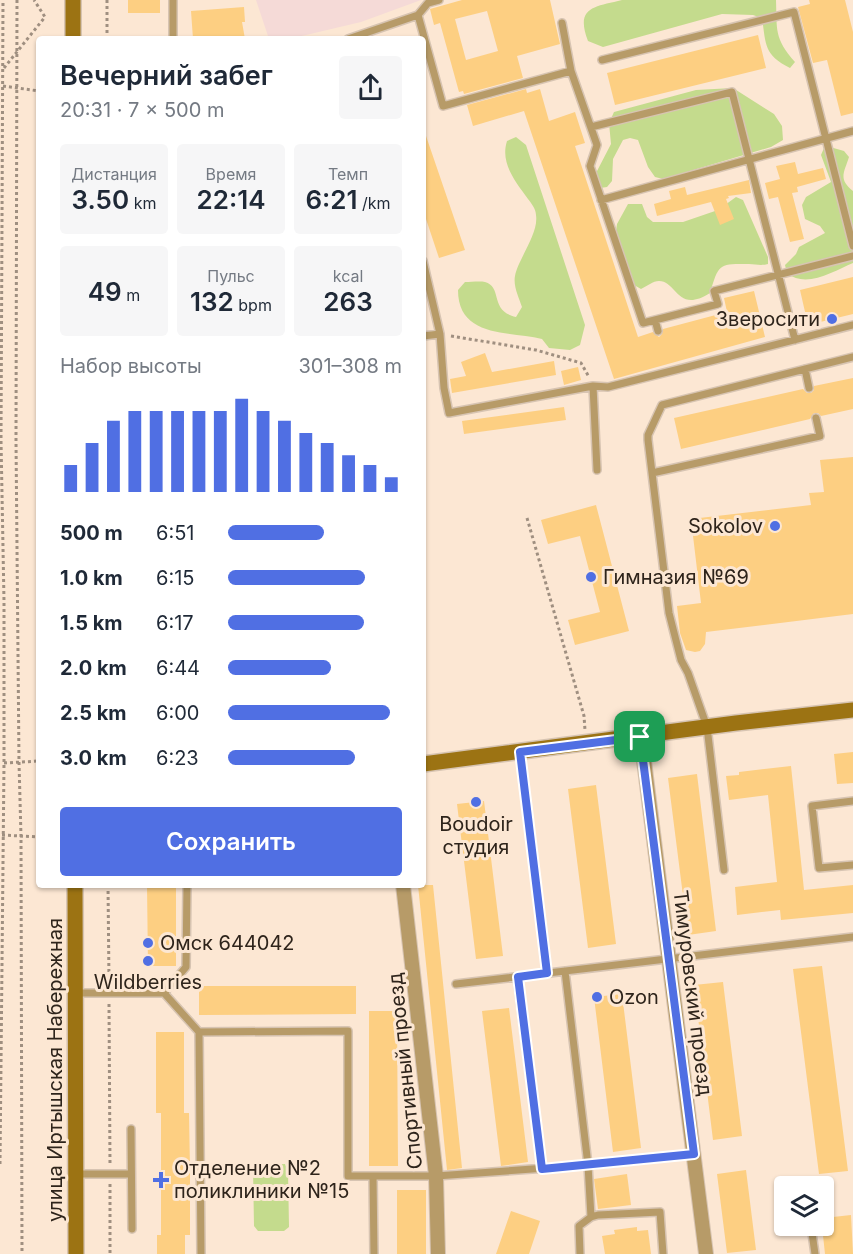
<!DOCTYPE html>
<html lang="ru">
<meta charset="utf-8">
<style>
:root{--surface:#fff;--page:#f6f6f7;--text:#1f2937;--muted:#747a83;--accent:#506fe3}
body{margin:0;font-family:Inter,sans-serif;background:var(--page);color:var(--text);height:100vh;display:flex;flex-direction:column;font-size:22px;white-space:nowrap}
*{box-sizing:border-box;margin:0}
p{font-size:20px;color:var(--muted)}
.icon{flex:none;width:33px;height:33px;fill:none;stroke:currentColor;stroke-width:2;stroke-linecap:round;stroke-linejoin:round}
.map{position:relative;flex:1;overflow:hidden}
.panel{position:absolute;left:36px;top:36px;width:390px;height:852px;display:flex;flex-direction:column;background:var(--surface);border-radius:6px;box-shadow:0 2px 4px #0004}
.panel>*{flex:none}
.tools{position:absolute;left:774px;top:1176px;display:grid;gap:12px}
.tools a{display:grid;place-items:center;width:60px;height:60px;border-radius:6px;background:var(--surface);box-shadow:0 2px 4px #0004;font-size:30px}
.pin{position:absolute;display:grid;place-items:center;width:51px;height:51px;color:#fff;margin:-26px;border-radius:12px;box-shadow:0 3px 9px #0006}
.round{display:grid;place-items:center;flex:none;width:63px;height:63px;border-radius:6px;background:var(--page)}
.overview{display:flex;align-items:center;justify-content:space-between;height:102px;padding:0 24px}
h1{font-size:27px;font-weight:600;line-height:45px}
.metrics{display:grid;grid-template-columns:repeat(3,1fr);gap:9px;height:102px;padding:6px 24px}
.metrics div{display:grid;align-content:center;border-radius:6px;background:var(--page);text-align:center}
.metrics b{font-size:26px;font-weight:600}
.metrics small{font-size:16px;font-weight:400}
.metrics p{font-size:16px}
.chart{height:168px;padding:12px 24px}
.chart p{display:flex;justify-content:space-between}
.chart svg{width:100%;height:108px;margin-top:6px;stroke:var(--accent);stroke-width:6}
.cta{display:flex;gap:12px;margin-top:auto;padding:12px 24px}
.cta a{flex:1;height:69px;border-radius:6px;background:var(--accent);color:#fff;font-size:24px;font-weight:600;line-height:69px;text-align:center}
ul{padding:0 24px;list-style:none;font-size:20px}
li{display:grid;grid-template-columns:96px 72px 1fr;align-items:center;height:45px}
li i{height:15px;border-radius:8px;background:var(--accent)}
.map>svg:first-child{display:block}
.education{fill:#f5dad7}
.green{fill:#c4db8d}
.building{fill:#fdcf82;fill-rule:evenodd}
.lines{fill:none;stroke-linecap:round;stroke-linejoin:round}
.service-casing{stroke:#d7c4b2;stroke-width:10}
.minor-casing{stroke:#d7c4b2;stroke-width:16}
.secondary-casing{stroke:#d7c4b2;stroke-width:18}
.path{stroke:#9f8f80;stroke-width:3;stroke-dasharray:3 3;stroke-linecap:butt}
.service{stroke:#b79b68;stroke-width:7}
.minor{stroke:#b79b68;stroke-width:14}
.secondary{stroke:#9c7313;stroke-width:15}
.route-casing{stroke:#fff;stroke-width:12}
.route{stroke:#506fe3;stroke-width:8}
.poi-dot{fill:#506fe3;stroke:#fce7d3;stroke-width:2}
.labels{text-anchor:middle;dominant-baseline:central;stroke-width:6;stroke-linejoin:round;paint-order:stroke}
.poi-label{font-size:20px;fill:#2e241b;stroke:#fce7d3;text-anchor:start}
.street-label{font-size:20px;fill:#2e241b;stroke:#fce7d3}
</style>
<div class="map">
<svg width="853" height="1254" viewBox="0 0 853 1254">
<rect width="100%" height="100%" fill="#fce7d3"/>
<!-- education -->
<path class="education" d="M256,0H421L361,22L289,39H269Z"/>
<!-- green -->
<path class="green" d="M622,0H776C777,30 774,38 795,62L790,68C764,55 766,45 762,18L753,15L722,14L603,47L588,41C575,7 594,7 622,0Z
M733,88L774,114L782,126L783,140L771,147L663,179L655,177L648,167L638,140L630,138L623,140L613,159L612,181L607,187L600,188L596,173L611,144L609,123L614,112L696,90Z
M516,137L526,145L585,325L580,345L570,350L549,348L542,339C509,331 458,338 458,290L465,282C471,282 480,281 485,282C503,287 489,311 516,317L522,307C519,298 513,286 515,276C518,259 539,234 536,215C536,209 531,203 528,199C515,181 500,163 507,141Z
M830,147L844,151L849,157C844,173 838,179 853,191V263C834,271 806,289 787,273L785,265L796,254L799,247L825,233L820,226L805,219L802,205L806,197L831,182L821,155L824,148Z
M736,197L743,200L768,257V264C760,266 756,264 749,264C719,264 719,263 710,293C677,314 677,281 659,281C653,281 647,286 641,289L634,285L630,278L616,231L617,224L628,204H642L647,217L653,222H683L718,210Z
M285,1164L288,1171L289,1227L284,1231H258L254,1226L253,1169L257,1165Z"/>
<!-- building -->
<path class="building" d="M128,0H160V13H128Z
M462,0H550L560,44L517,56L523,78L464,94L463,91L459,92L440,23L434,25L430,9ZM487,11L498,51L466,60L455,19Z
M809,0H845L853,32V113L841,116L827,60L813,63L798,7L810,4Z
M244,7L245,22H242L245,39H193L191,11Z
M758,35L766,68L615,105L607,73Z
M526,89L527,93L540,89L549,121L575,112L585,143L575,146L638,337L653,332L659,337L662,334L663,329L727,312L724,298L754,291L765,337L614,379L524,111L473,126L467,105Z
M423,133H425L465,250L439,258L423,210Z
M795,162L798,174L823,168L826,179L797,187L798,192L792,193L804,239L790,242L778,197L769,199L765,183L780,179L776,166Z
M749,180L751,193L728,196L729,198L726,199L734,219L720,225L711,202L657,216L654,204L671,199L669,191L685,187L687,195Z
M853,277V314L808,325L800,290Z
M485,353L492,372L554,361L556,375L452,393L450,379L466,376L461,362Z
M578,367L581,380L564,385L561,371Z
M853,378V409L821,416L818,413H814L810,419L681,449L674,418L803,389L807,393H811L814,390V386Z
M564,407L566,420L464,434L462,421Z
M853,457V614L706,632L705,644L700,651L695,652L686,650L680,633L677,606L701,603L691,519L811,505L809,493L824,492L820,460Z
M596,505L629,631L575,645L568,620L600,612L580,536L548,544L541,520Z
M853,752V783L837,784L834,754Z
M791,766L804,890L853,885V913L781,920L780,910L737,915L735,887L777,882L768,795L729,800L726,776L739,775V772Z
M697,774L716,931L688,935L668,778Z
M596,785L616,944L588,948L568,789Z
M484,801L503,956L476,959L457,804Z
M147,885H176V966H148Z
M418,885H433L462,1168L447,1170Z
M822,966L848,1171L819,1174L793,969Z
M723,982L742,1136L713,1140L694,985Z
M199,986H356V1014L199,1015Z
M622,994L641,1148L613,1152L594,997Z
M509,1008L528,1162L501,1166L482,1011Z
M369,1011H397L398,1166H369Z
M156,1032H184V1113H189L190,1170V1235H185V1254H157V1235H161V1113H156Z
M746,1170L756,1250L727,1253L717,1174Z
M627,1174L631,1205L598,1209L594,1179Z
M397,1190H426V1254H397Z
M511,1211L540,1221L529,1254H496Z
M851,1215L853,1254H825L822,1226H824V1218Z
M637,1227V1231L648,1230L651,1254H605L602,1236L615,1234L614,1230Z"/>
<g class="lines">
<defs>
<path id="service" d="M418,15L443,106L571,71
M562,23L571,71L597,145L590,166L643,323L718,304L714,291L853,256
M173,39V0
M348,39L418,15L428,3L439,0
M602,60L794,12L853,246
M591,127L732,92L795,340
M601,200L853,131
M423,261L440,334
M655,320L658,331
M423,336L440,334L444,388L449,413L593,386L608,387L853,325
M805,369L809,388
M593,386L597,470
M652,473L820,436L816,418
M520,752L547,973
M853,801L812,806L819,868L853,865
M724,870L707,727L688,673L681,660L669,613L648,440V435L662,405L853,357
M565,971L588,1165L591,1217
M517,977L542,1169
M456,984L853,937
M76,993H164L199,1032L201,1254
M164,993L186,967L187,885
M199,1032L348,1031V1176H436L588,1165L694,1154
M131,1129L132,1229
M77,1174H131
M373,1176L374,1254
M811,1226L815,1254
M580,1254L579,1226L591,1217L598,1215L660,1212L663,1254"/>
<path id="minor" d="M641,737L706,1254
M403,885L436,1176L438,1254"/>
<path id="secondary" d="M73,0V39
M423,764L736,723L853,710
M75,885L76,1254"/>
</defs>
<!-- service casing -->
<use href="#service" class="service-casing"/>
<!-- minor casing -->
<use href="#minor" class="minor-casing"/>
<!-- secondary casing -->
<use href="#secondary" class="secondary-casing"/>
<!-- path -->
<path class="path" d="M17,0L16,440L19,762L21,837L22,1254
M107,0V39
M4,68L45,17L34,0
M3,86L39,91
M451,336L536,350L581,363L589,377
M527,518L584,716L585,730
M4,763L39,761
M2,835L39,837
M108,885L109,982
M109,1004L110,1165
M0,1164L4,763V601L1,440L3,0
M110,1184V1254"/>
<!-- service -->
<use href="#service" class="service"/>
<!-- minor -->
<use href="#minor" class="minor"/>
<!-- secondary -->
<use href="#secondary" class="secondary"/>
</g>
<g class="lines">
<defs>
<path id="route" d="M640,737L694,1154L542,1169L518,977L547,973L520,752Z"/>
</defs>
<!-- route casing -->
<use href="#route" class="route-casing"/>
<!-- route -->
<use href="#route" class="route"/>
</g>
<!-- markers -->
<g class="poi-dot">
<circle cx="832" cy="319" r="6"/>
<circle cx="775" cy="526" r="6"/>
<circle cx="591" cy="577" r="6"/>
<circle cx="476" cy="802" r="6"/>
<circle cx="148" cy="943" r="6"/>
<circle cx="148" cy="961" r="6"/>
<circle cx="597" cy="997" r="6"/>
<path d="M158 1171h6v6h6v6h-6v6h-6v-6h-6v-6h6z"/>
</g>
<g class="labels">
<!-- poi labels -->
<g class="poi-label">
<text x="820" y="319" text-anchor="end">Зверосити</text>
<text x="763" y="526" text-anchor="end">Sokolov</text>
<text x="603" y="577">Гимназия №69</text>
<text x="476" y="824" text-anchor="middle">Boudoir<tspan x="476" dy="23">студия</tspan></text>
<text x="160" y="943">Омск 644042</text>
<text x="148" y="982" text-anchor="middle">Wildberries</text>
<text x="609" y="997">Ozon</text>
<text x="174" y="1168">Отделение №2<tspan x="174" dy="23">поликлиники №15</tspan></text>
</g>
<!-- street labels -->
<g class="street-label">
<text transform="translate(693 993) rotate(83)">Тимуровский проезд</text>
<text transform="translate(55 1070) rotate(-90)">улица Иртышская Набережная</text>
<text transform="translate(405 1071) rotate(-96)">Спортивный проезд</text>
</g>
</g>
</svg>
<div class="tools">
<a><svg class="icon" aria-label="layers" viewBox="0 0 24 24"><path d="M12 4l9 5-9 5-9-5zM3 14l9 5 9-5"/></svg></a>
</div>
<div class="pin" style="left:640px;top:737px;background:#1e9e55"><svg class="icon" aria-label="arrive" viewBox="0 0 24 24"><path d="M6 21V4h12l-3 4 3 4H6"/></svg></div>
<section class="panel">
<div class="overview"><div><h1>Вечерний забег</h1><p>20:31 · 7 × 500 m</p></div><a class="round"><svg class="icon" aria-label="share" viewBox="0 0 24 24"><path d="M12 15V3M7 8l5-5 5 5M5 13v7h14v-7"/></svg></a></div>
<div class="metrics">
<div><p>Дистанция</p><b>3.50<small> km</small></b></div>
<div><p>Время</p><b>22:14</b></div>
<div><p>Темп</p><b>6:21<small> /km</small></b></div>
</div>
<div class="metrics">
<div><b>49<small> m</small></b></div>
<div><p>Пульс</p><b>132<small> bpm</small></b></div>
<div><p>kcal</p><b>263</b></div>
</div>
<div class="chart"><p><span>Набор высоты</span>301–308 m</p>
<svg viewBox="0 0 160 44" preserveAspectRatio="none"><path d="M5 44V33M15 44V24M25 44V15M35 44V11M45 44V11M55 44V11M65 44V11M75 44V11M85 44V6M95 44V11M105 44V15M115 44V20M125 44V24M135 44V29M145 44V33M155 44V38"/></svg>
</div>
<ul>
<li><b>500 m</b>6:51<i style="width:55%"></i></li>
<li><b>1.0 km</b>6:15<i style="width:79%"></i></li>
<li><b>1.5 km</b>6:17<i style="width:78%"></i></li>
<li><b>2.0 km</b>6:44<i style="width:59%"></i></li>
<li><b>2.5 km</b>6:00<i style="width:93%"></i></li>
<li><b>3.0 km</b>6:23<i style="width:73%"></i></li>
</ul>
<div class="cta"><a>Сохранить</a></div>
</section>
</div>
